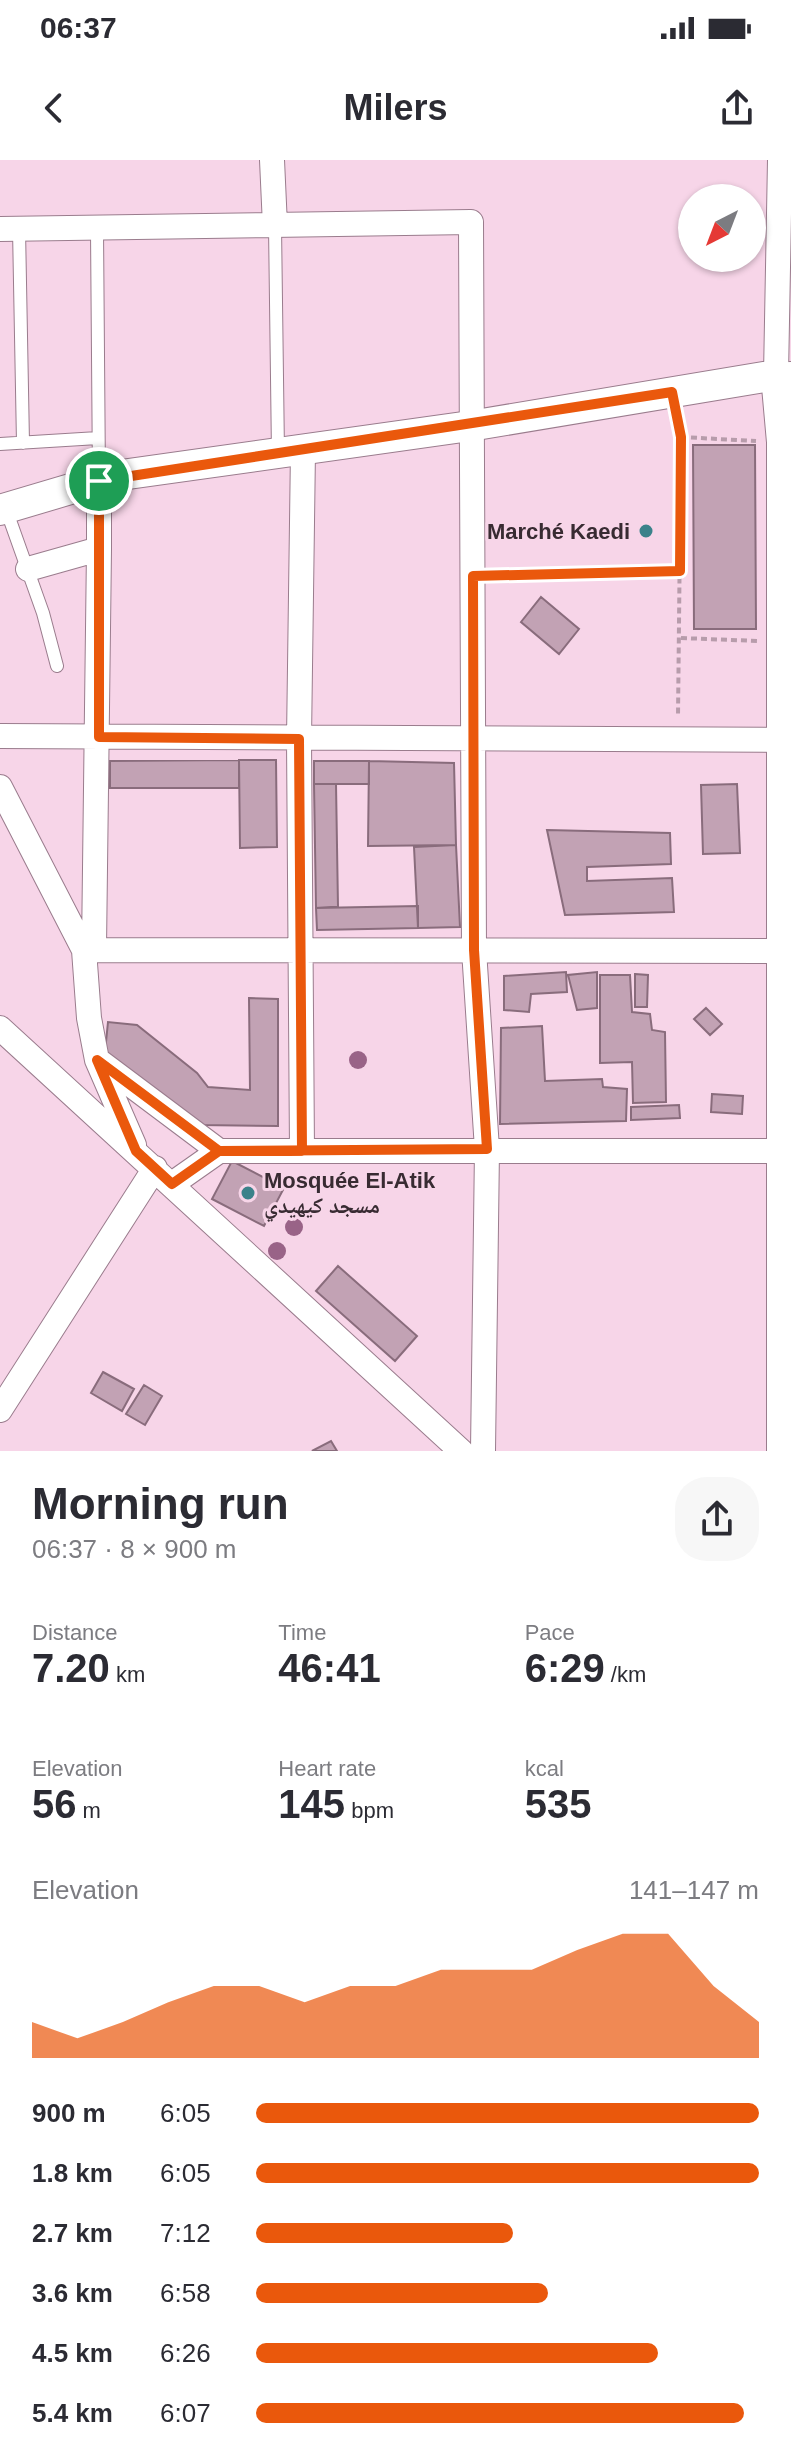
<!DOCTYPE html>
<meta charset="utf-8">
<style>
:root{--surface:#fff;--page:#f7f7f7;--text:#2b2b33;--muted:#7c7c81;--accent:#ea580c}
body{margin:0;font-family:Arial,"Noto Naskh Arabic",sans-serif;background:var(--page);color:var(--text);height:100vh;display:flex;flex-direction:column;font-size:30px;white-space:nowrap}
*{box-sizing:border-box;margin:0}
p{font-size:26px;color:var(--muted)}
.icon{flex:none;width:44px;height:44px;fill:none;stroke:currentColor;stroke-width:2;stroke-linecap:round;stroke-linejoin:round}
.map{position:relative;height:1291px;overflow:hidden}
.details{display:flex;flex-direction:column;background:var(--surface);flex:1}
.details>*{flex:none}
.needle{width:52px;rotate:222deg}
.tools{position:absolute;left:678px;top:24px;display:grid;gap:16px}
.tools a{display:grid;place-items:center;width:88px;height:88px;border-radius:50%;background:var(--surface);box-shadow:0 2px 6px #0004;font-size:40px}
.pin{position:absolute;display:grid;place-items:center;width:68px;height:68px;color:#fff;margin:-34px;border:4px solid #fff;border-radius:50%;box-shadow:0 2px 8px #0007}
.round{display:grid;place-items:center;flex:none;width:84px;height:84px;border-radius:32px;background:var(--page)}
.headline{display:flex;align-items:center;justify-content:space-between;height:136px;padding:0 32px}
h1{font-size:44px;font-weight:700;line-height:60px}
.figures{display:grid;grid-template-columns:repeat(3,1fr);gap:12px;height:136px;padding:8px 32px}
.figures div{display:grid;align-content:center}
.figures b{font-size:40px;font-weight:700}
.figures small{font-size:22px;font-weight:400}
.figures p{font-size:22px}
.chart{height:224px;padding:16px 32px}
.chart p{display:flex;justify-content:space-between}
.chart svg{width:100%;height:144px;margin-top:8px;fill:var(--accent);opacity:.7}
ul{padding:0 32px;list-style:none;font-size:26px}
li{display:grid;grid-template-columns:128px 96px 1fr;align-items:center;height:60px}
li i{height:20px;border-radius:10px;background:var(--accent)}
.status{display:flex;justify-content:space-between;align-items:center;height:56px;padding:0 40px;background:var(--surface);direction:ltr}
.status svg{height:22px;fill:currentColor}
header{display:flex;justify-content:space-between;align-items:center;height:104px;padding:0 32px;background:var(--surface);font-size:36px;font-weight:700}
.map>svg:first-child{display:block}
.building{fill:#c2a2b4;stroke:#896c7c;stroke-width:2}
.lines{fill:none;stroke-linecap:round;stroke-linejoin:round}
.service-casing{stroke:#9a7c8d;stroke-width:14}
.minor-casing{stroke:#9a7c8d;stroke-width:26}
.tertiary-casing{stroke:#9a7c8d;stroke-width:32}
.path{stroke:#b79cab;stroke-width:4;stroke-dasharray:6 4;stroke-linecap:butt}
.service{stroke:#fff;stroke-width:12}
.minor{stroke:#fff;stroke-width:24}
.tertiary{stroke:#fff;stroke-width:30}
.tree{fill:#996387}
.route-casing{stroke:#fff;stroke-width:16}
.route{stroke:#ea580c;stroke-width:10}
.poi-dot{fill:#3b828a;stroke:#f7d5e8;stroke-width:3}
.labels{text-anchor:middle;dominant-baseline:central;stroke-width:6;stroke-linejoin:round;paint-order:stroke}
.poi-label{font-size:22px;font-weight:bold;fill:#382b32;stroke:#f7d5e8;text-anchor:end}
</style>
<div class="status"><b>06:37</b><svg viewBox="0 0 49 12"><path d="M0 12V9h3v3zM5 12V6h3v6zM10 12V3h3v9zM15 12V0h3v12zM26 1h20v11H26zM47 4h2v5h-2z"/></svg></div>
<header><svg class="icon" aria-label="back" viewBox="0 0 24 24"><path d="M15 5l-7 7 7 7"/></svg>Milers<svg class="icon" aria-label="share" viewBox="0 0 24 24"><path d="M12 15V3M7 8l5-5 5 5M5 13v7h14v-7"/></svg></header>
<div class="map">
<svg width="791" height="1291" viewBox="0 0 791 1291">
<rect width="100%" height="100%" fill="#f7d5e8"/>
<!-- building -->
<path class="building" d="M693,285H755L756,469H694Z
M541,437L579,469L559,494L521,462Z
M239,600H276L277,687L240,688Z
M239,600V628H110V601Z
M314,601H369V624H314Z
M369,601L454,603L456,685L368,686Z
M314,624H336L338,747L316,748Z
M737,624L740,693L703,694L701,625Z
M547,670L670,673L671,704L587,707V721L672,718L674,752L565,755Z
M456,685L460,767L418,768L414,687Z
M418,746V768L317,770L316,748Z
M566,812L567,832L531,834L529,852L504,850V816Z
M597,812V848L577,850L568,815Z
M635,814L648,815L647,847H635Z
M600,815H630L632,852L650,854L652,870L665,872L666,942L633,943L632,902L600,903Z
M249,838L278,839V966L199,965L105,892L108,862L137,865L197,913L208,927L250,930Z
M706,848L722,864L710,875L694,859Z
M542,866L545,921L602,919L603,927L627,929L626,961L500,964L501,868Z
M712,934L743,936L742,954L711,952Z
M679,945L680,958L631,960V947Z
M232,1001L284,1028L264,1066L212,1039Z
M338,1106L417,1176L395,1201L316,1131Z
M103,1212L134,1229L122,1251L91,1233Z
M144,1225L162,1236L145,1265L126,1254Z
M331,1281L337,1291H312Z"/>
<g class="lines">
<defs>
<path id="service" d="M275,66L278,293
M19,69L23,283
M97,70L99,319
M0,284L98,278
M6,349L43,453L57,506"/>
<path id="minor" d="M272,0L275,66
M780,0L776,215L791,214
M0,69L471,62L474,790L487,989L483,1291
M99,321V389
M28,409L99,389L94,788
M0,576L791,580
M0,627L84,790L89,858L97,900L134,985
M84,790L791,791
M0,868L461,1291
M99,901L219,991
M302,991L299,579L303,290
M172,1024L219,991H791
M0,1250L155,1008"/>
<path id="tertiary" d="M0,350L114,316L470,266L776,215L782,282V1291"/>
</defs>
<!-- service casing -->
<use href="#service" class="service-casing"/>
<!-- minor casing -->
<use href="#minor" class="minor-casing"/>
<!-- tertiary casing -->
<use href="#tertiary" class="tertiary-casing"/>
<!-- path -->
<path class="path" d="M677,258L681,277L678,557
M681,277L756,281
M494,415L680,411
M681,478L758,481"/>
<!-- service -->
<use href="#service" class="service"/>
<!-- minor -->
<use href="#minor" class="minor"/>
<!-- tertiary -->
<use href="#tertiary" class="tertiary"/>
</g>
<!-- trees -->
<g class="tree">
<circle cx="358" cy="900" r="9"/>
<circle cx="294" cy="1067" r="9"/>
<circle cx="277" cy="1091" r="9"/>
</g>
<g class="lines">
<defs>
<path id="route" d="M99,321V577L299,579L302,991H219L172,1024L136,991L97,900L219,991L487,989L474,790L473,416L680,411L681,277L672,232L99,321"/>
</defs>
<!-- route casing -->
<use href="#route" class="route-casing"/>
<!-- route -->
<use href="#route" class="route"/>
</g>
<!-- markers -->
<g class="poi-dot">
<circle cx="646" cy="371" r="8"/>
<circle cx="248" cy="1033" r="8"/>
</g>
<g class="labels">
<!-- poi labels -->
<g class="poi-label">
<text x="630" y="371">Marché Kaedi</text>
<text x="264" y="1020" text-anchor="start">Mosquée El-Atik<tspan x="264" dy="25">مسجد كيهيدي</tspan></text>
</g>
</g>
</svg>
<div class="tools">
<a><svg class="needle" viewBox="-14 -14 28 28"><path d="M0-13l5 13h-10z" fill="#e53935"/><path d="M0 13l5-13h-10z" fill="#7c7c81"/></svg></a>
</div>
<div class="pin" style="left:99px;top:321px;background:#1e9e55"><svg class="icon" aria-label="arrive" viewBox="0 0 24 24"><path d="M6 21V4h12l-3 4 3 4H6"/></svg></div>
</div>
<section class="details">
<div class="headline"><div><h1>Morning run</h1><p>06:37 · 8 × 900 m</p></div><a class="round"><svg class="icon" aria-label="share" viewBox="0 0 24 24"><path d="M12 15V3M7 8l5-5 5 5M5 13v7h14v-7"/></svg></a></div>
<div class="figures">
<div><p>Distance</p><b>7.20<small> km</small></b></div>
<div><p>Time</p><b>46:41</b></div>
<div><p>Pace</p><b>6:29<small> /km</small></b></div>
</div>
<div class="figures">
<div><p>Elevation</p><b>56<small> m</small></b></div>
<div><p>Heart rate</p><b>145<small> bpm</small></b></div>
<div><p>kcal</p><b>535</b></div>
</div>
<div class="chart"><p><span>Elevation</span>141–147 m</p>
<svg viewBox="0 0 160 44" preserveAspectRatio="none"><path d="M0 44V33L10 38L20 33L30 27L40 22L50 22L60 27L70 22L80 22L90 17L100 17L110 17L120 11L130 6L140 6L150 22L160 33V44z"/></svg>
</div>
<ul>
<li><b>900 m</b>6:05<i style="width:100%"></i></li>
<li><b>1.8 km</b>6:05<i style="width:100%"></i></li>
<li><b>2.7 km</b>7:12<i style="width:51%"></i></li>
<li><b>3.6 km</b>6:58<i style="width:58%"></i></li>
<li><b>4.5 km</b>6:26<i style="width:80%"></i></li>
<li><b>5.4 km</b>6:07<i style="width:97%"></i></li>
</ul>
</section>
